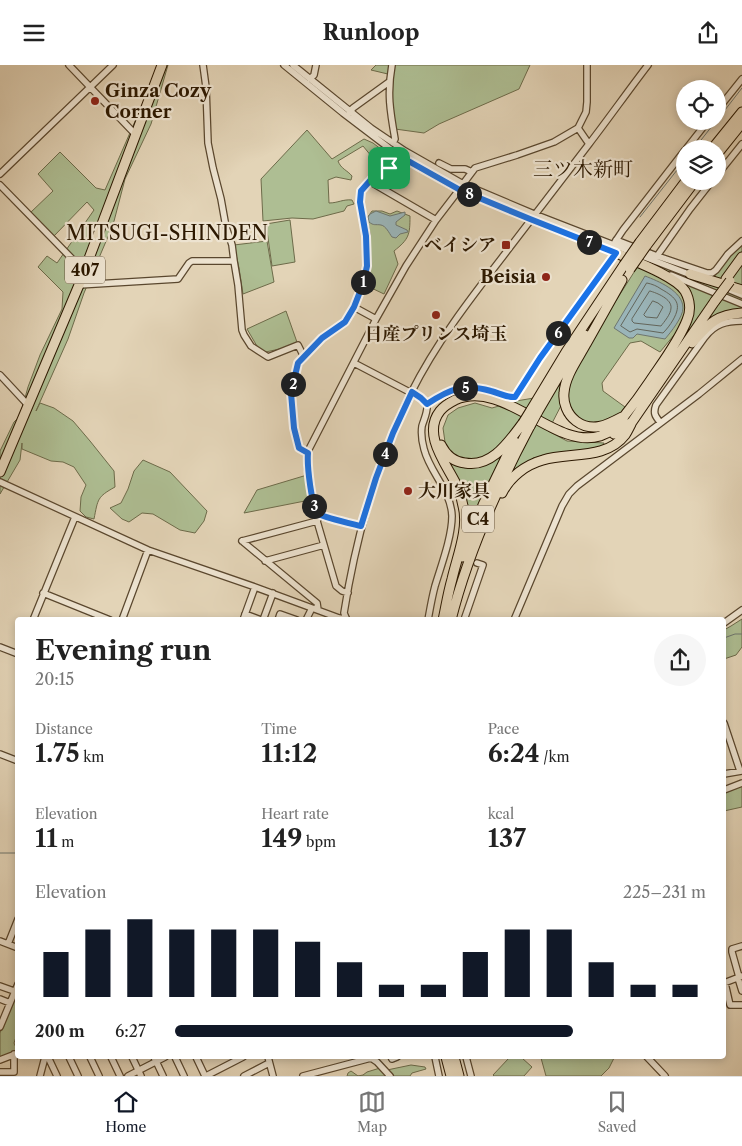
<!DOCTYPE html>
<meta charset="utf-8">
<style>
:root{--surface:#fff;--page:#f6f6f6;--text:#222;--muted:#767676;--line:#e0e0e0;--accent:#111827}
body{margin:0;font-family:"Libre Caslon Text","Noto Serif JP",serif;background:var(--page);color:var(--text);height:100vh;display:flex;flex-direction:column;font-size:19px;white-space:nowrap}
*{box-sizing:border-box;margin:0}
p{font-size:16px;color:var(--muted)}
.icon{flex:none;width:28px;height:28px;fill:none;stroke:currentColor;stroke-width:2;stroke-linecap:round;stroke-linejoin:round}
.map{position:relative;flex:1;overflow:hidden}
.drawer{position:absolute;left:15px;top:552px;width:711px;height:442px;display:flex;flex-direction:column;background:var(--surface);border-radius:5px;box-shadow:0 2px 8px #0003}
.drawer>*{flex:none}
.tools{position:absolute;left:676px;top:15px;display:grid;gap:10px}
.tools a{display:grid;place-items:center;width:50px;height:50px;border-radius:50%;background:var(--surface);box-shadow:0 2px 8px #0003;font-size:25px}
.pin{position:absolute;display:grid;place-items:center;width:42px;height:42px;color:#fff;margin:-21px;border-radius:10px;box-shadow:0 2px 8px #0006}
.km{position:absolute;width:25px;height:25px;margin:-12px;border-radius:50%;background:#222;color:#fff;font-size:14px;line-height:25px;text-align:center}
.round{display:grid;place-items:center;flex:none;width:52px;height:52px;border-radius:26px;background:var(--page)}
.overview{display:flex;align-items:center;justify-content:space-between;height:85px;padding:0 20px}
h1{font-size:28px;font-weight:700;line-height:38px}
.metrics{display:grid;grid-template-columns:repeat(3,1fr);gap:8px;height:85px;padding:5px 20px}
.metrics div{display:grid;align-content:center}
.metrics b{font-size:25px;font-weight:700}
.metrics small{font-size:14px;font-weight:400}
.metrics p{font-size:14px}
.chart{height:140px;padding:10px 20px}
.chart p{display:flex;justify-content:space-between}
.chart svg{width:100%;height:90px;margin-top:5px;stroke:var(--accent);stroke-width:6}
ul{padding:0 20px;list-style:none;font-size:16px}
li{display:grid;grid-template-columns:80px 60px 1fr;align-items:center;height:38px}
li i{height:12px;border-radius:6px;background:var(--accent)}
header{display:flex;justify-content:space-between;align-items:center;height:65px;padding:0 20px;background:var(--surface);font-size:22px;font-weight:700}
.menu{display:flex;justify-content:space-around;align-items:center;height:70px;border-top:1px solid var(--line);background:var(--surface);font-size:14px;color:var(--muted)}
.menu a{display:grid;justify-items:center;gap:2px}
.menu .selected{color:var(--accent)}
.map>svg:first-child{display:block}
.green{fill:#aebe93;stroke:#6d6b4a}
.water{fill:#9ab5b9;stroke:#6e766f}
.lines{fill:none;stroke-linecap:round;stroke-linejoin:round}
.shore{stroke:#63665c;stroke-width:1}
.stream{stroke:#6e766f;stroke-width:1}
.minor-casing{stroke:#5a472e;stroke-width:8}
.highway-casing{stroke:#2c1800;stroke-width:11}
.minor{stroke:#ede3d0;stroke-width:5.5}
.highway{stroke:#e3d4b7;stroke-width:9}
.highway-bridge-casing{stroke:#2c1800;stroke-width:11;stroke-linecap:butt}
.highway-bridge{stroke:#e3d4b7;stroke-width:9}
.route-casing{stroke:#fff;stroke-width:10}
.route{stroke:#1a73e8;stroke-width:6}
.poi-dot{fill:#8f2418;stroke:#ede3d0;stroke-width:2}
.labels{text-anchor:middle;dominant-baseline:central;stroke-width:4.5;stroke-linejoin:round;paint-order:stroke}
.shield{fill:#ede3d0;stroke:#66553e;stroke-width:1}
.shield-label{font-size:16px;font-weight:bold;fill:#2c1800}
.poi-label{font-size:18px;font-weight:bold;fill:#2c1800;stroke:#ede3d0;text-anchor:start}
.quarter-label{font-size:20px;fill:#2c1800;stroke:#ede3d0}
</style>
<header><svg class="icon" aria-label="menu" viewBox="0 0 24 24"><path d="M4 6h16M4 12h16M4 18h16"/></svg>Runloop<svg class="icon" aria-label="share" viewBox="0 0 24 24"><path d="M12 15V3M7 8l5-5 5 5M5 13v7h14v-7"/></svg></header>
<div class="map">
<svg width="742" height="1011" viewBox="0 0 742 1011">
<rect width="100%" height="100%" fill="#e3d4b7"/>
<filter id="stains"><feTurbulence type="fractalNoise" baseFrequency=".004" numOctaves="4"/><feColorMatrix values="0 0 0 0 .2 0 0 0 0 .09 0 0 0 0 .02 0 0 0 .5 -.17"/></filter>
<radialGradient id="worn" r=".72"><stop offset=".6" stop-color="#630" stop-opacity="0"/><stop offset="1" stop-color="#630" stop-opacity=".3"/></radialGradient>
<!-- green -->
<path class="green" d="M158,0H168L151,59L125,114L113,160L84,228L68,274L36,346L40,338L54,343L73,356L90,376L114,406L115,422C97,432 98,434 94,454L86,452L80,446L81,432L86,420L74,402L63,397L51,396L22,384V378L20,395L0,429V386L14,357L20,351L28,322L40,290L62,244L63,227L38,202L47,191L57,198L94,145L87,137L53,172L30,148L53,126L38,109L60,87L96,123L105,125L143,38Z
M376,0H530L519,24L439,59L424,68L395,64L391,43L392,10L371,5Z
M307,65L332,94L364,74L373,78L386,88V101L381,103L363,81L338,96C341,104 347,105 352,111L351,115L336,112L328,115L329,138C338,138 343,134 352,135L354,139L347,141L344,146L313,154L292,153L263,156L261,114Z
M372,146H382L390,149L397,146L410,151C410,170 409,174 394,186L398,199L384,229L365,220C371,193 370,179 367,153Z
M290,155L295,197L272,201L266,159Z
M267,176L274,217L243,229L239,203L234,180Z
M742,180V253L721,254L693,280L674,270L660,287L641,276L630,278L602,318L603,326L625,342C622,348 615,355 608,358C606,359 603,358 600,358C582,359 566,350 567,329L548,366L567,376L604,378L602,382L533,393L531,395L513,409L490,414L468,463L448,398L443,363L448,350L458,343L475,338L492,343L516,336L552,330L557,323L575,304L601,259L645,190L707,211L714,212L735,185Z
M286,246L298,280L261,288L247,264Z
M143,395L170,407L207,446L204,456L195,468L180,465L153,449L142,448L129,457L122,454L110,443L121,438L128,424L134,406Z
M307,410L310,435L244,448L257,425Z
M742,554V582L736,590L724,594V565L731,561Z
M742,719V742L724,746V726Z
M17,924V971L16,972L14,978L17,985L0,993V968Z
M509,993H522L532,1002L524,1011H494L493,1010Z
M541,993V992L614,993L609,1003L601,1011H546Z
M411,1000L425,1002L426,1004L412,1008L410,1011H347L348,1008L351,1006L358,1011L363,1010L367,1007L380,1003L387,1005Z"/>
<!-- water -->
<path class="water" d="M376,146L390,151L405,147V150L396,157V160L407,165L408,167L400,169L396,173L392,172C389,168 386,161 381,160C375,159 374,161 369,157L368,152L370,149Z
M645,211C658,216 683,226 683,243C683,252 671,267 665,274L637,269L633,273H629L614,263Z"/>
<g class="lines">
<!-- shore -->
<path class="shore" d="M647,218C652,219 657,221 661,224C677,233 682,239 673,255C670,260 667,264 663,268L637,264L630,267L621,261Z
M650,226C657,228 672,234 671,243C671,249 664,257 661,261L634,258L632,256V254Z
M653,236L658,238L663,242L657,253L646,252L644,250Z"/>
<!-- stream -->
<path class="stream" d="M718,54L742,23
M694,84L716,56
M640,152L685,95
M724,573L735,569H742
M0,788H18"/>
<defs>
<path id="minor" d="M69,0L136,70
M284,0L343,48L389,83L403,93L459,125L530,154L619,189
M293,0L371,63L405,86L463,119L534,149L691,210
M392,0C387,28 390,46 395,74L393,78
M310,14L314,10L316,0
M718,44L742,14
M350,47L353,43L389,17
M578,63L589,79
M686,84L708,56
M439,98L451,104H465L472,107
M0,109L113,0
M718,109L742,79
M369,116L436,155
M463,119L475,103L517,90L554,77L578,63L586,47L587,37V0
M0,120L84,206
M616,175L657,191L707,208H712L716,205L728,189L742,176
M615,177L623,165L685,85
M657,191L690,144L712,116
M234,196L238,220L242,265L244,270L251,281L268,292L298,280L304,292
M671,210L742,239
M79,220L178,214L189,198L192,196H234L232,180L226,162L221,134L213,103L208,78L206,22L203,0
M730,225L742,230
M354,242L376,254
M354,298L421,333L427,339
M0,310L28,340
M660,357C655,351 653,348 656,340L705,272C715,259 726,256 742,256
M307,388L299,383L294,363L291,328L298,299L322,273L345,257L349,251L354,242L363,219L367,201V171L360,137L361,126L380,106L397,102L403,93
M0,417L148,485L255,522L339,553L346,554
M320,450L317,456L336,521L342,526L348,528
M361,461L320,450C310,439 307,403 307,388L376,254L406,201L436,155L459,125
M242,476L317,538L318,545
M242,476L317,456
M265,496L324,480
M43,528L110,555
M245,549L261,555
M33,555L75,452
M122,555L148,485
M243,555L255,522
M263,555L273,528
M278,555L280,549L297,555
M306,555L312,543
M347,555L344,548C356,471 376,399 411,328C436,278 470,234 504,190C532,153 561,116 589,79C609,53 628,26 648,0
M428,555C430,544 432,532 435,521C441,501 452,472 452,451C451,425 430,408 424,384C422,377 421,368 422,361C424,354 428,347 427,339C451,324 463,318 491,326C499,328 507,333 515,332L540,293L616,188
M464,555L483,500L477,498
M514,555L562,441L569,429L577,421L699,329L742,294
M724,558L742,545
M0,582L18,589
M724,658L740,706
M0,689L18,696
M724,709L742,706
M724,725L742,718
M0,876L18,883
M8,879L18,854
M739,912L732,887V884L742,881
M738,913L742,926
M724,918L742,911
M725,918L730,940H742
M0,921L14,926
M0,934L10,938
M0,962L18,919
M48,992L57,1011
M69,992L78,1011
M90,992L99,1011
M111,992L120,1011
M132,992L141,1011
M154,992L163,1011
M175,992L184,1011
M196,992L205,1011
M268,992L273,1011
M391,992L392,994L397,992
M435,992L439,1011
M466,992L471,1011
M647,992L665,1011
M0,995L18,988
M0,1007H14V989
M40,1011L45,992
M128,1011L165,992
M206,1011L243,992
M244,1011L269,998
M303,1011L371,993L377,997L390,1011"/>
<path id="highway" d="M712,84L742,47
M718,88L742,58
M640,177L686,116
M646,181L695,116
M690,209L742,225
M726,214L742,192
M622,215C610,236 598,258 586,279C578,294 565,311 564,328C563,338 567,349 576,356C592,368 607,360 622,352
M692,278C709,259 715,250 742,248
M531,345L566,287L624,200
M537,348L561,307L585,270
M614,369L632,357L715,236
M441,380C446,390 454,397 465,398C492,403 509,376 523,358
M0,407L79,220L162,0
M502,428C510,412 525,400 543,395C569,387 606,395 625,370C627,367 629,363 631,359
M463,492L483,440L514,376
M443,555C446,541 448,528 452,514C457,492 469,463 463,441C462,435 460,428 458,423C448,401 421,370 440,346C444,341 449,338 455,335C504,313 554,385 600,371C605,369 613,366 616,362C620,359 622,354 625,350C634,339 642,328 650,316C662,298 679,276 687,255C691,246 690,235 685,226C675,211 634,196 616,188
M451,555C468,487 497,423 530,361
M446,992L451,1011
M454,992L459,1011"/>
</defs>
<!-- minor casing -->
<use href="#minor" class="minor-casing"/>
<!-- highway casing -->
<use href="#highway" class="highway-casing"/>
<!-- minor -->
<use href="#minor" class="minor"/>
<!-- highway -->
<use href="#highway" class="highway"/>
<defs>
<path id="highway-bridge" d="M624,200L640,177
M630,204L646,181
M715,236L730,216
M523,358L531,345
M530,361L537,348"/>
</defs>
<!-- highway-bridge casing -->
<use href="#highway-bridge" class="highway-bridge-casing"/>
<!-- highway-bridge -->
<use href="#highway-bridge" class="highway-bridge"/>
</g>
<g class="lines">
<defs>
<path id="route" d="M403,93L460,125L530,154L616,188L540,293L515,332C507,333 499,328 491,326C463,318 450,324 427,339L421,333L412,327L393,368L376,413L361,461C353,459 325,453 319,449C311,443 307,399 308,388L299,383L294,363L291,328L298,298L322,273L345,257L354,242L363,219L367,201L366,171L360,137L361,126L375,110L380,106L397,102Z"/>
</defs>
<!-- route casing -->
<use href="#route" class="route-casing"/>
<!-- route -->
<use href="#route" class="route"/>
</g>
<!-- markers -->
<g class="poi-dot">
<circle cx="95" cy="36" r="5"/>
<rect x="501" y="175" width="10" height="10" rx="2.5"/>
<circle cx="546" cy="212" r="5"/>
<circle cx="436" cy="250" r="5"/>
<circle cx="408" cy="426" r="5"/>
</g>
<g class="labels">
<!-- shield labels -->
<g class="shield">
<rect x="65" y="191.5" width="40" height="27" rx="4"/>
<rect x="462" y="440.5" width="32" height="27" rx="4"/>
</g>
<g class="shield-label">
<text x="85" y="205">407</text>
<text x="478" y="454">C4</text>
</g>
<!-- poi labels -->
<g class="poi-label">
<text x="105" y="26">Ginza Cozy<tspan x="105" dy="21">Corner</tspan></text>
<text x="496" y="180" text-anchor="end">ベイシア</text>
<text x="536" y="212" text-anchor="end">Beisia</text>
<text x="436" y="269" text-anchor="middle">日産プリンス埼玉</text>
<text x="418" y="426">大川家具</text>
</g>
<!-- quarter labels -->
<g class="quarter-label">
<text x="583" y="104">三ツ木新町</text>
<text x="167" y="168">MITSUGI-SHINDEN</text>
</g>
</g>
<rect width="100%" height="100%" filter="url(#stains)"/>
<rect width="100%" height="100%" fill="url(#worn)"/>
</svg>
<div class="tools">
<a><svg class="icon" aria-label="locate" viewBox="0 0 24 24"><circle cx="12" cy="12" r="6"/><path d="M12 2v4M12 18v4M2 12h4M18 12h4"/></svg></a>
<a><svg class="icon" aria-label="layers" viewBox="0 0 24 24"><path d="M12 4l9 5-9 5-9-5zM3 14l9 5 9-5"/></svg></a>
</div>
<div class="pin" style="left:389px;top:103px;background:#1e9e55"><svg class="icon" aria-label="arrive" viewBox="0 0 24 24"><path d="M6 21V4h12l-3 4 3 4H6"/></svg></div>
<b class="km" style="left:363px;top:217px">1</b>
<b class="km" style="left:293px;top:319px">2</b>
<b class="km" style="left:314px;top:441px">3</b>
<b class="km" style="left:385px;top:389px">4</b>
<b class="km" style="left:465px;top:323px">5</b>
<b class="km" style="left:558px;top:268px">6</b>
<b class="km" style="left:589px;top:177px">7</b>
<b class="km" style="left:469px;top:129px">8</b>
<section class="drawer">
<div class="overview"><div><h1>Evening run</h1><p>20:15</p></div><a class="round"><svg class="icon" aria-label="share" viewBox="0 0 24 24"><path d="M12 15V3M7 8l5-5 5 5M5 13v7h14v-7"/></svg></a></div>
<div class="metrics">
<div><p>Distance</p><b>1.75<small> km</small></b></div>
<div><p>Time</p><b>11:12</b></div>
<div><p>Pace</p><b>6:24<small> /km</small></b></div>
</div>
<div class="metrics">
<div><p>Elevation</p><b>11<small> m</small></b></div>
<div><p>Heart rate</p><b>149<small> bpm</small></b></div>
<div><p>kcal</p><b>137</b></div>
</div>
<div class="chart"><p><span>Elevation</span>225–231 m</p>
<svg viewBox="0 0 160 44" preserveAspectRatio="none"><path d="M5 44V22M15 44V11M25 44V6M35 44V11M45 44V11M55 44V11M65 44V17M75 44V27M85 44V38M95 44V38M105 44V22M115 44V11M125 44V11M135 44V27M145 44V38M155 44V38"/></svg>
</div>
<ul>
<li><b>200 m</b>6:27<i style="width:75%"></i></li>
</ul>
</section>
</div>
<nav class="menu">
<a class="selected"><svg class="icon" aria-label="home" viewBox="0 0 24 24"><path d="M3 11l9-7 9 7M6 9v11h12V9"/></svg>Home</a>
<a><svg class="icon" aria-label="map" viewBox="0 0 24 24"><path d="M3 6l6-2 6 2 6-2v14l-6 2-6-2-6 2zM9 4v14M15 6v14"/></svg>Map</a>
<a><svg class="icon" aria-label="saved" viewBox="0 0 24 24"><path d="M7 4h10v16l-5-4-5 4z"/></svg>Saved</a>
</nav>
